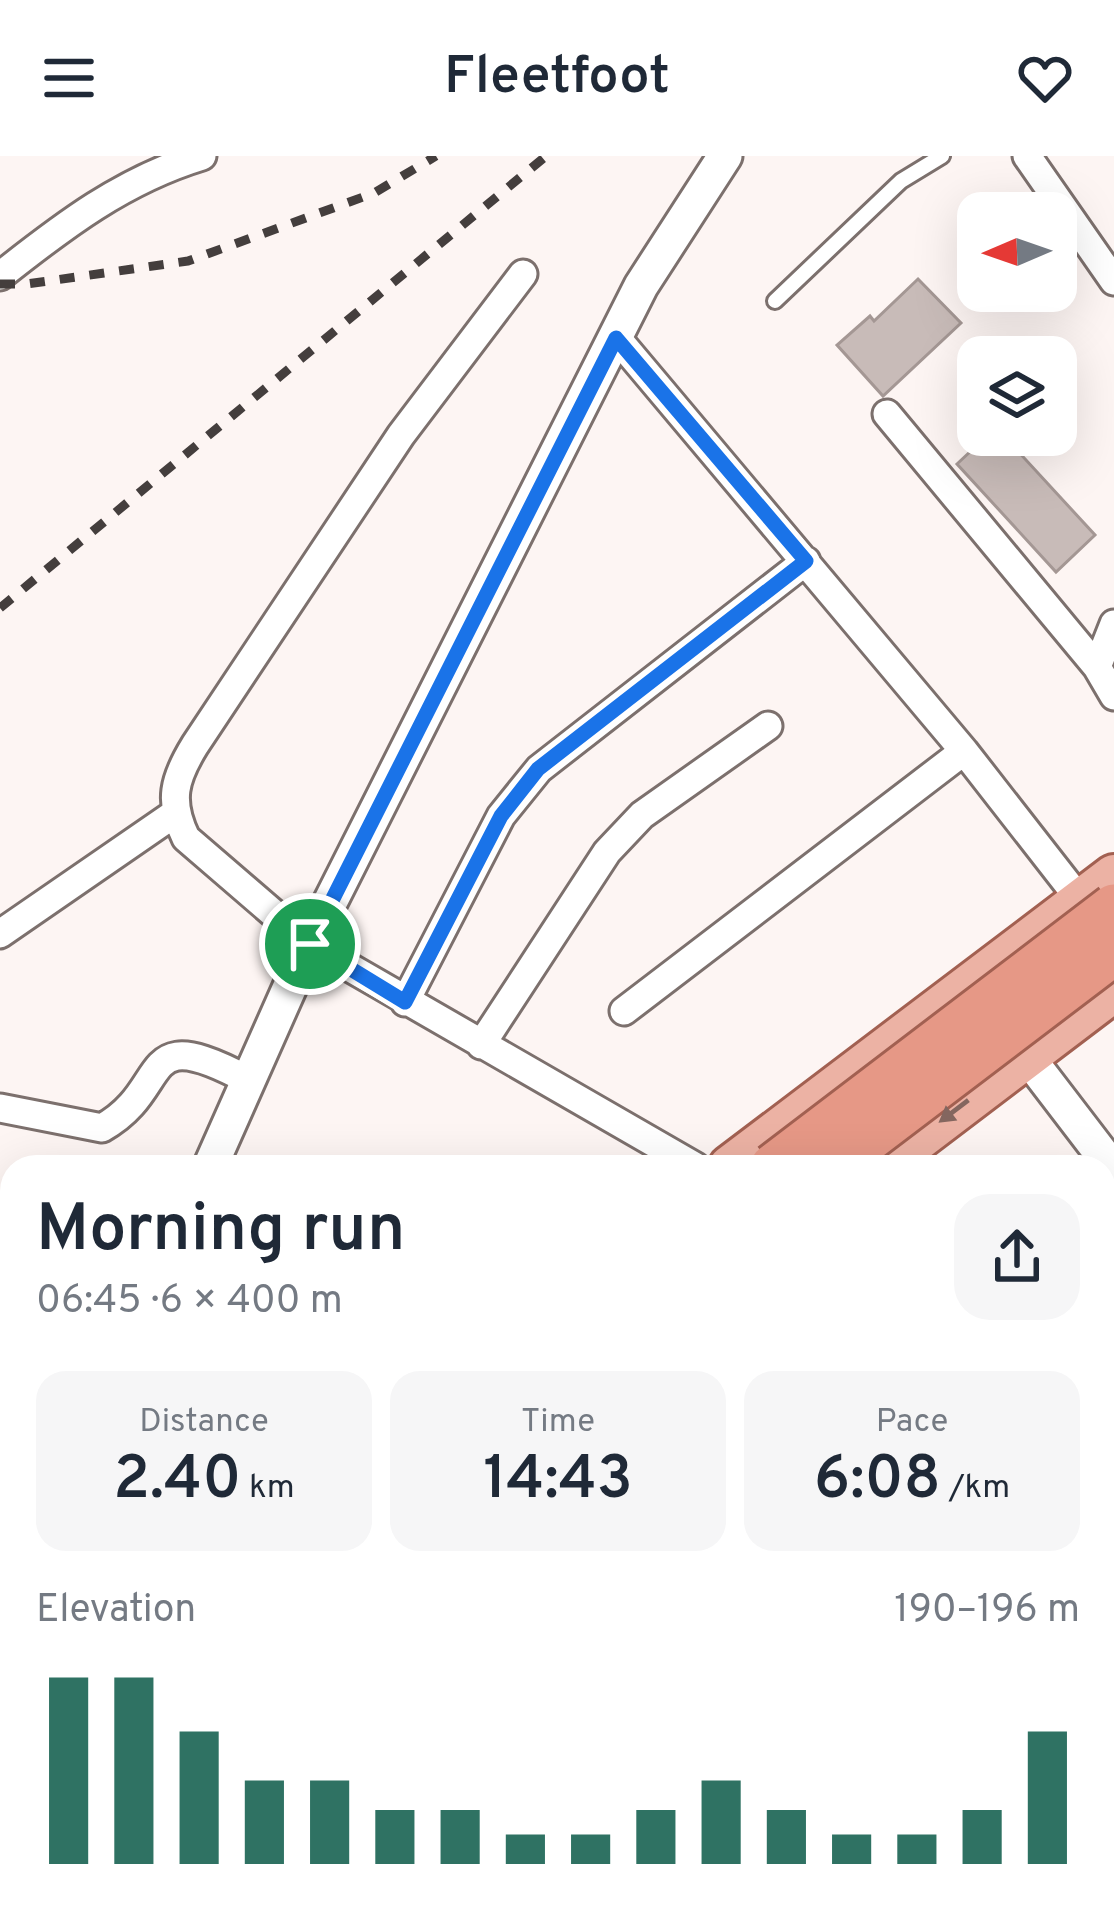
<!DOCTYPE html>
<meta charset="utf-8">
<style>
:root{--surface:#fff;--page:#f6f6f7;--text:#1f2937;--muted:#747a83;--accent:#2f7263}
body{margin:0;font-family:Overpass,sans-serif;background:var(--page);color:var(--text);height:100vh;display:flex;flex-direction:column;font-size:45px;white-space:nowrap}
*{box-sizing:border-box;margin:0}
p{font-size:39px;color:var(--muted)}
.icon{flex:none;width:66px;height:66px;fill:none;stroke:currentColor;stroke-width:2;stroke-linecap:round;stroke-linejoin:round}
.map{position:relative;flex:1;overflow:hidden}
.sheet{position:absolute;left:0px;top:999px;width:1116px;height:771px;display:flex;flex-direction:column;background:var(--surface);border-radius:36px 36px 0 0;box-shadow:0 12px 48px #0002}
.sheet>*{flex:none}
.needle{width:78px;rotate:268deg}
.fabs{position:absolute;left:957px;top:36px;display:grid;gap:24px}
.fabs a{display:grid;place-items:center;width:120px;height:120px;border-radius:24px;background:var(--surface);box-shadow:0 12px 48px #0002;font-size:60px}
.pin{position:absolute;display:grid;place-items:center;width:102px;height:102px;color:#fff;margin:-51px;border:6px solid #fff;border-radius:50%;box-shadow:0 3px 12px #0007}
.round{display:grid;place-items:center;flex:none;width:126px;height:126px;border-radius:36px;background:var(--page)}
.overview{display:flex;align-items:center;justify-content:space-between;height:204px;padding:0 36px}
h1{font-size:66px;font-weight:600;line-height:90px}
.metrics{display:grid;grid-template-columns:repeat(3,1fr);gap:18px;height:204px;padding:12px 36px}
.metrics div{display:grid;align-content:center;border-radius:30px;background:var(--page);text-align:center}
.metrics b{font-size:60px;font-weight:600}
.metrics small{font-size:33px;font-weight:400}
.metrics p{font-size:33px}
.chart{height:336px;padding:24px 36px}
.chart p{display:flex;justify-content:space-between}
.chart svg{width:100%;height:216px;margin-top:12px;stroke:var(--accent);stroke-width:6}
header{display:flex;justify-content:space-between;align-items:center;height:156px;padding:0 36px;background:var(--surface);font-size:54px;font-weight:600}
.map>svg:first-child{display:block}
.building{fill:#c8bbb8;stroke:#a49794;stroke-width:3}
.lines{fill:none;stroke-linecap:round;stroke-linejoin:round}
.service-casing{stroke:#7c706d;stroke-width:20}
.minor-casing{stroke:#7c706d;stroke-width:33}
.tertiary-casing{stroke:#7c706d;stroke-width:39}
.primary-casing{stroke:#a26051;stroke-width:48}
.trunk-casing{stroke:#a26051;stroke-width:51}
.service{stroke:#fff;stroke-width:14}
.minor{stroke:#fff;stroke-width:27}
.tertiary{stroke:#fff;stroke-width:33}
.primary{stroke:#ecb2a4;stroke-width:42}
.trunk{stroke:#e69886;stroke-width:45}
.rail{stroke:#443e3d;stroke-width:9;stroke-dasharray:15 15;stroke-linecap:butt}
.trunk-bridge-casing{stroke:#a26051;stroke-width:51;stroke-linecap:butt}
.trunk-bridge{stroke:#e69886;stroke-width:45}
.oneway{fill:#84665f}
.route-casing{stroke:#fff;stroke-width:24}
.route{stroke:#1a73e8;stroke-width:15}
</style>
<header><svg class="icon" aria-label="menu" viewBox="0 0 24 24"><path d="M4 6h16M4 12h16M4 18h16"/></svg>Fleetfoot<svg class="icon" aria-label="heart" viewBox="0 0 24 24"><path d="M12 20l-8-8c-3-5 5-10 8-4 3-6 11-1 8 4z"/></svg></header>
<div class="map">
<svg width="1114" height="1769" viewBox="0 0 1114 1769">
<rect width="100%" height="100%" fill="#fdf5f3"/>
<!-- building -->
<path class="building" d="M918,123L961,167L883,240L837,189L870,160L874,165Z
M988,279H1003L1095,379L1056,416L957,308Z"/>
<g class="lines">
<defs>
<path id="service" d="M775,145L901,25L942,0"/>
<path id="minor" d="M1027,0L1114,125
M523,118L401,279L195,589C174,623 168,645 186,682L309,788L696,1011
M0,120C63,70 123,24 202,0
M616,181L964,595L1081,745
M887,258L1097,511L1114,540
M1097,511L1114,468
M0,778L174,658
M405,846L501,660L539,613L806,405
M624,855L964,595
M481,889L607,696L642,659L768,570
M0,952L102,972C174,932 134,863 248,924
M1104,1054L1114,1044
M1104,1199L1114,1211
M1104,1628L1114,1620
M249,1758L262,1769
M1045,1758V1769
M140,1769L144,1758
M918,1769L930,1758"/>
<path id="tertiary" d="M1013,882L1114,1014
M210,1011L309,788L641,130L725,0
M0,1502L12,1491
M0,1622L12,1581"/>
<path id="primary" d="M730,1011L1114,720
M881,1011L1114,834"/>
<path id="trunk" d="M0,1717L12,1701
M18,1769L26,1758"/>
</defs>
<!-- service casing -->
<use href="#service" class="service-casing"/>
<!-- minor casing -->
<use href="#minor" class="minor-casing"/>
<!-- tertiary casing -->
<use href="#tertiary" class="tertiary-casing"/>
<!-- primary casing -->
<use href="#primary" class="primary-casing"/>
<!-- trunk casing -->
<use href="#trunk" class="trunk-casing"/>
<!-- service -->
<use href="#service" class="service"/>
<!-- minor -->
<use href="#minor" class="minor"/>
<!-- tertiary -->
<use href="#tertiary" class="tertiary"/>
<!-- primary -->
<use href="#primary" class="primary"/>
<!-- trunk -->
<use href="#trunk" class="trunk"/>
<!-- rail -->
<path class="rail" d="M0,128H27L188,105L374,37L436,0
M0,452L546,0"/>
<defs>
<path id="trunk-bridge" d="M773,1011L1114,751
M831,1011L1114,796"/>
</defs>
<!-- trunk-bridge casing -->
<use href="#trunk-bridge" class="trunk-bridge-casing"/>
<!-- trunk-bridge -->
<use href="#trunk-bridge" class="trunk-bridge"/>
</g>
<!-- one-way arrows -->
<defs><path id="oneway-solid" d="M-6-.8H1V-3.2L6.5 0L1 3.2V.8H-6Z" transform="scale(3)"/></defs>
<use class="oneway" href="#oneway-solid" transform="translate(954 955) rotate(143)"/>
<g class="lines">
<defs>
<path id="route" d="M616,182L806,405L538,613L501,660L405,846L310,788Z"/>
</defs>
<!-- route casing -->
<use href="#route" class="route-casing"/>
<!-- route -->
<use href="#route" class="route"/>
</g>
</svg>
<div class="fabs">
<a><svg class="needle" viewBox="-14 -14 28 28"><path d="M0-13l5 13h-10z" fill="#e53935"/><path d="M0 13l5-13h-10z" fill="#747a83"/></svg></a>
<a><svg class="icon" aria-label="layers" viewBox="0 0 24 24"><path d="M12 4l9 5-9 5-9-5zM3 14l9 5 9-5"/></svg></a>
</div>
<div class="pin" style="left:310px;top:788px;background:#1e9e55"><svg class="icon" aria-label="arrive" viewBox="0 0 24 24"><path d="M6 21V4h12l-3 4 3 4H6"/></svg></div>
<section class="sheet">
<div class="overview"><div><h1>Morning run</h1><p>06:45 · 6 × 400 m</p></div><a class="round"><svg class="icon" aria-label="share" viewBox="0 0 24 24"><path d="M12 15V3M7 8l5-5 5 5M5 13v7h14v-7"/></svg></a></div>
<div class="metrics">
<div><p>Distance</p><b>2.40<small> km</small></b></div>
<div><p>Time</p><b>14:43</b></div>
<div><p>Pace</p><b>6:08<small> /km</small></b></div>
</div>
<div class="chart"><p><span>Elevation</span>190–196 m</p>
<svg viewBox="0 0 160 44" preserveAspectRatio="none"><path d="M5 44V6M15 44V6M25 44V17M35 44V27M45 44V27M55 44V33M65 44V33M75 44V38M85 44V38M95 44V33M105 44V27M115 44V33M125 44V38M135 44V38M145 44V33M155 44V17"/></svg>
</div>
</section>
</div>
